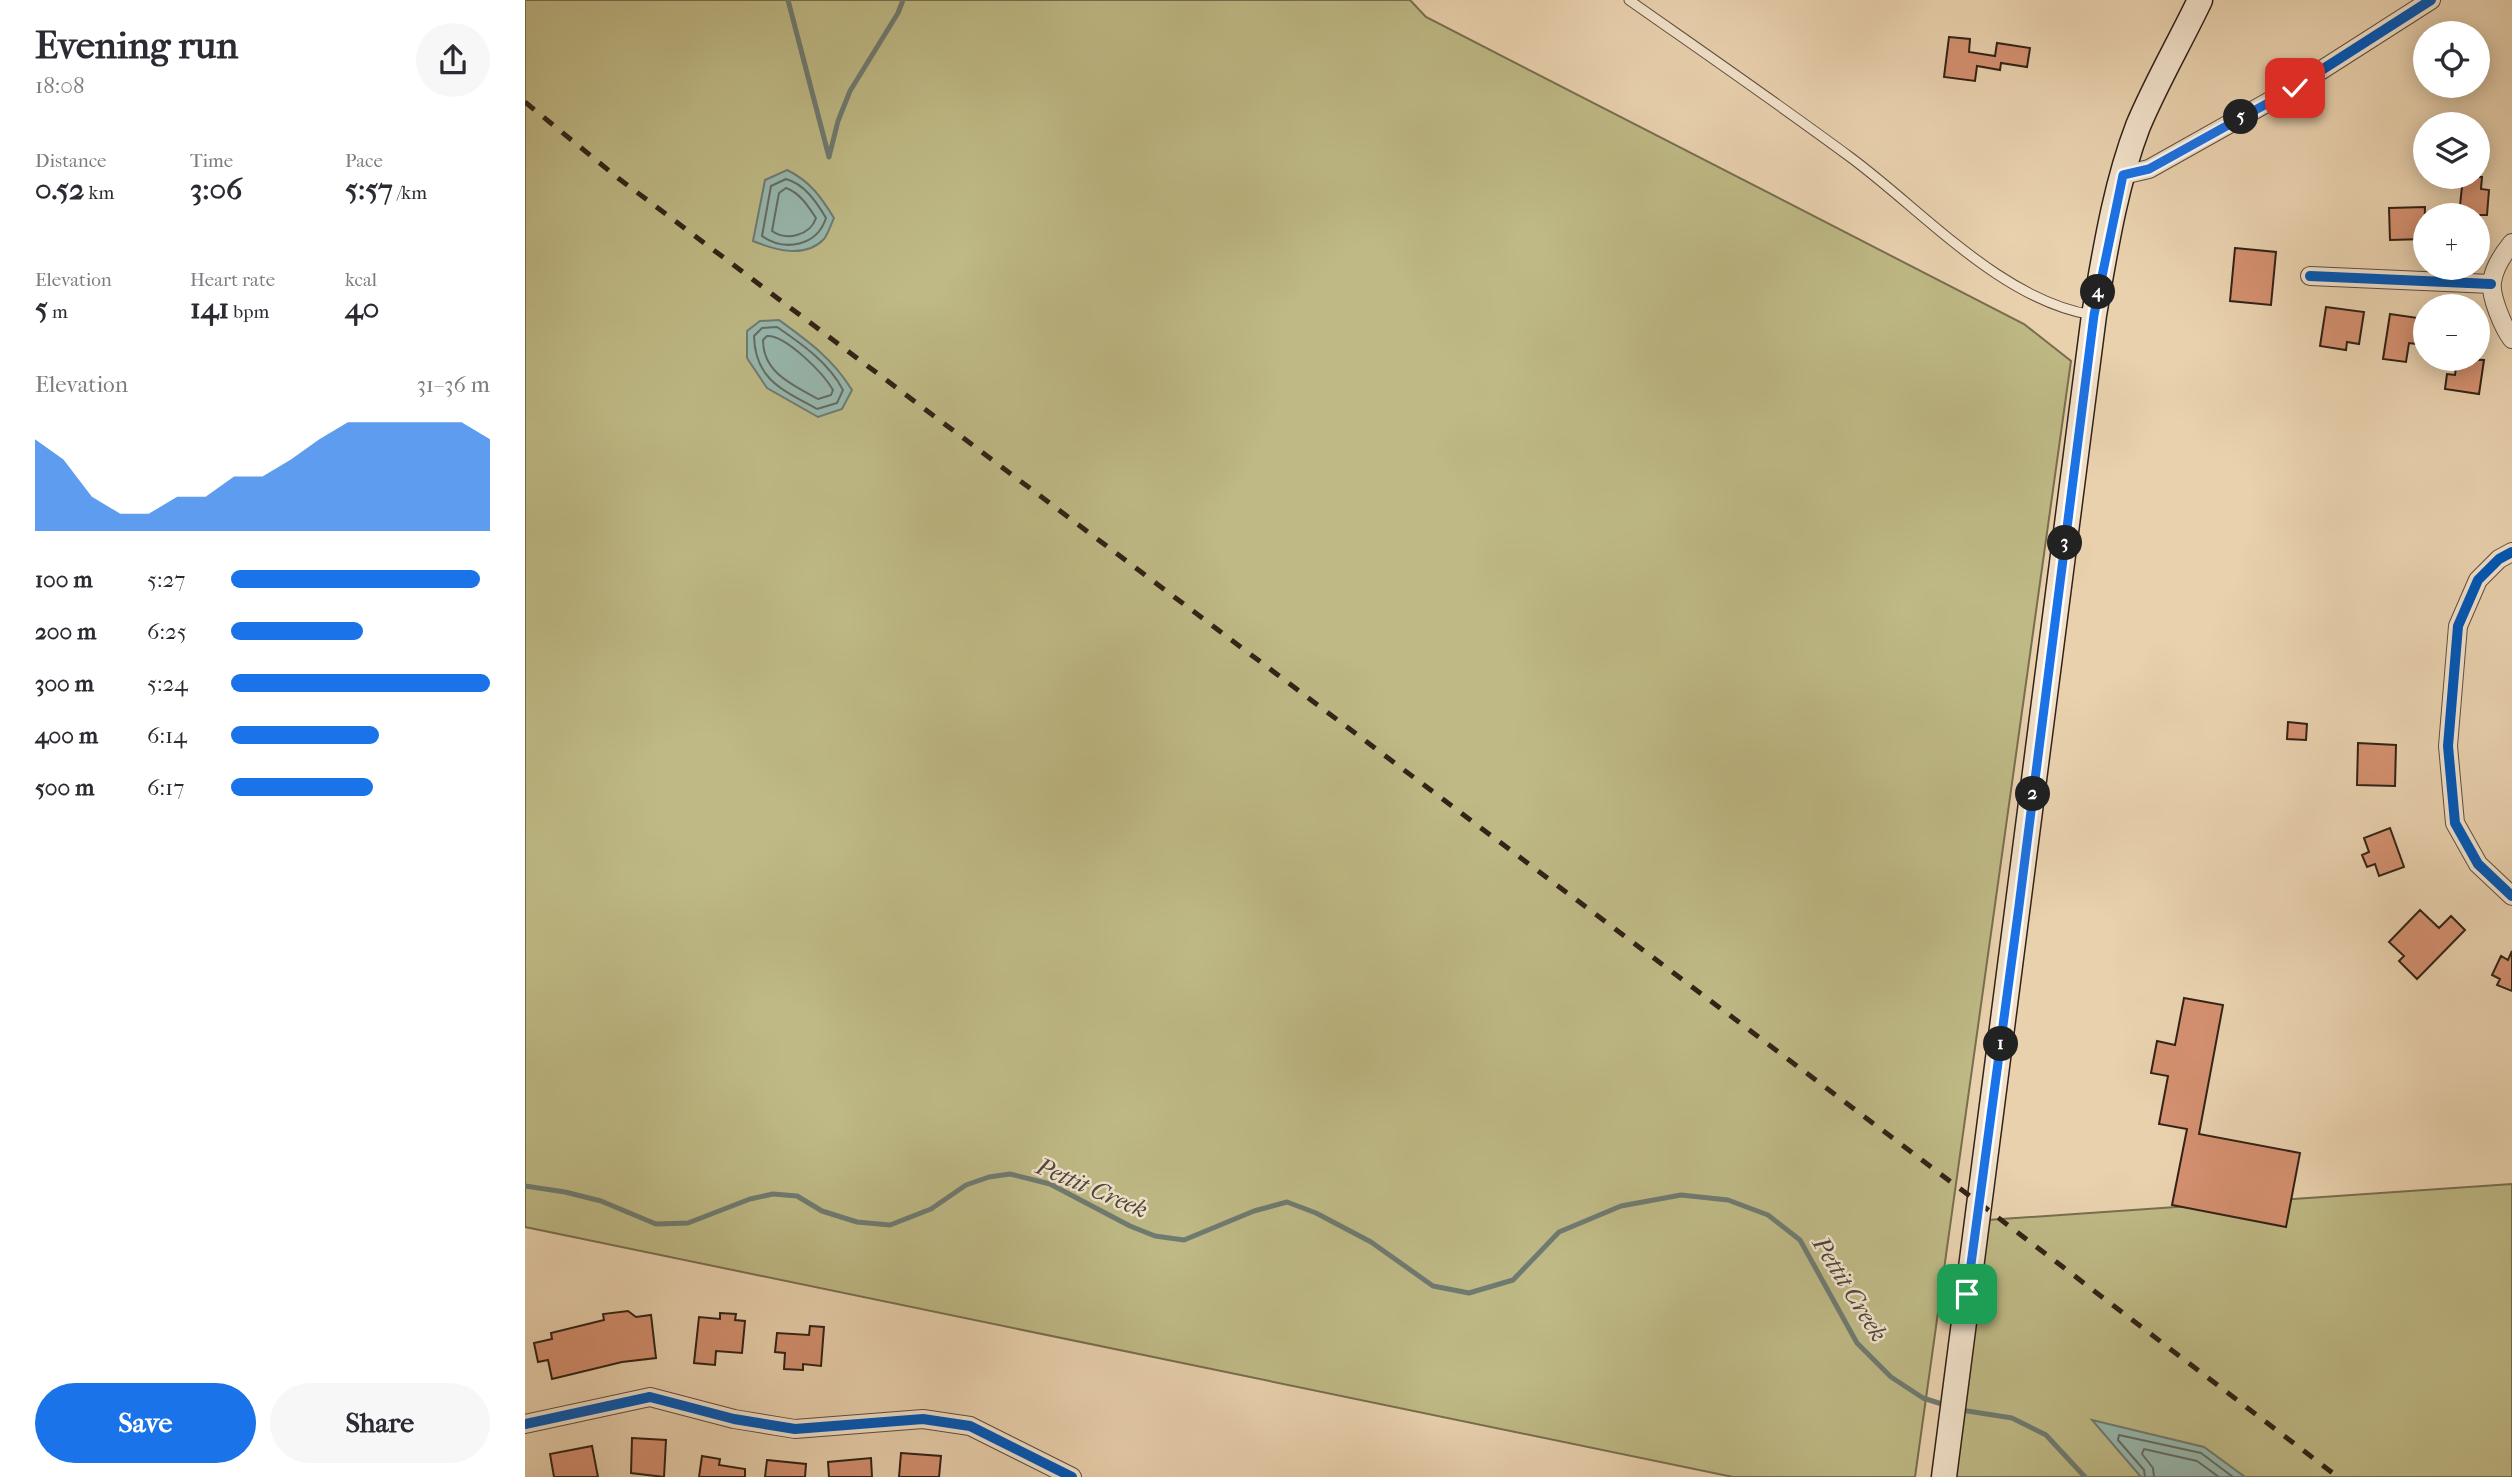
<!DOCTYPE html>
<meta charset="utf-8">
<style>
:root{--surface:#fff;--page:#f7f7f7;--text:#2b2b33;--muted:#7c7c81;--accent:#1a73e8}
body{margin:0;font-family:"IM FELL French Canon",serif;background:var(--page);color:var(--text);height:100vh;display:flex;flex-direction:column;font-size:26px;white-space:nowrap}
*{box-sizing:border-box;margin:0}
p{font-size:23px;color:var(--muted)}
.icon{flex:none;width:38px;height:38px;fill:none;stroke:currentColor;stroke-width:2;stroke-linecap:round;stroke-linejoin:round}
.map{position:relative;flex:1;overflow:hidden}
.panel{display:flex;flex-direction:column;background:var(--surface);width:525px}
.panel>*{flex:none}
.fabs{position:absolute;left:1888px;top:21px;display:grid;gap:14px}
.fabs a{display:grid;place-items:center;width:77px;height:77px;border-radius:50%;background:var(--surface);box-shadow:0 4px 18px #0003;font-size:35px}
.pin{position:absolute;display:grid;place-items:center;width:60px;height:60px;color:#fff;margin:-30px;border-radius:14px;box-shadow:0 4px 10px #0006}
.km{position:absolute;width:35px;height:35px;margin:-18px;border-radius:50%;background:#222;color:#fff;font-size:19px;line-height:35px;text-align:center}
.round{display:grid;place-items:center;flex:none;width:74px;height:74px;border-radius:37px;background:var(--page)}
.summary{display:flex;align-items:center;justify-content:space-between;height:119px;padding:0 35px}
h1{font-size:38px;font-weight:800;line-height:52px}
.figures{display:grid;grid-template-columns:repeat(3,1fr);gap:10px;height:119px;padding:7px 35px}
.figures div{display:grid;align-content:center}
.figures b{font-size:30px;font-weight:800}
.figures small{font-size:19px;font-weight:400}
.figures p{font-size:19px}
.chart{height:196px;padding:14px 35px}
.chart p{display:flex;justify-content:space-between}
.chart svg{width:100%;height:126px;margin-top:7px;fill:var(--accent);opacity:.7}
.action{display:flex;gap:14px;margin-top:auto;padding:14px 35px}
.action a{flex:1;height:80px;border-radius:42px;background:var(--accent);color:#fff;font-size:28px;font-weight:800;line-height:80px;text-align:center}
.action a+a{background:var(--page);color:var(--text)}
ul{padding:0 35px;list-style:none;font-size:23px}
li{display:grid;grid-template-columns:112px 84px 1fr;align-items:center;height:52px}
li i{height:18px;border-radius:9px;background:var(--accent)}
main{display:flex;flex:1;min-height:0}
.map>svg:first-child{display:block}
.green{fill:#beb985;stroke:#786e4e;stroke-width:2}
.water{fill:#97b7ad;stroke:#6f7b71;stroke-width:2}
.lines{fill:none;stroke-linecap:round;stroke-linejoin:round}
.shore{stroke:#646c62;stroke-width:2}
.stream{stroke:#6f7b71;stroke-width:5}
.building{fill:#d49070;stroke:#322217;stroke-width:2}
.service-casing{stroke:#604e3d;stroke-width:11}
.minor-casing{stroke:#604e3d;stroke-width:20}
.secondary-casing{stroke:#322217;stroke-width:27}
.service{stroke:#f1e1ca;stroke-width:9}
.minor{stroke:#f1e1ca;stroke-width:18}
.secondary{stroke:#f1e1ca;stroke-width:24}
.rail{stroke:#322217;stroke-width:5;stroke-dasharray:12 12;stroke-linecap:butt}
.cycleway-casing{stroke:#f1e1ca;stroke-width:15}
.cycleway{stroke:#0057b8;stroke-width:10}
.route-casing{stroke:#fff;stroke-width:14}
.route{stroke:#1a73e8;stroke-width:9}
.labels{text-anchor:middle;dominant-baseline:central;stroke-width:5;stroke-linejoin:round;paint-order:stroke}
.water-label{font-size:24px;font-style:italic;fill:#4b473c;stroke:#f1e1ca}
</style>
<main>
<section class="panel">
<div class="summary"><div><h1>Evening run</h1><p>18:08</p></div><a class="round"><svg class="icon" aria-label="share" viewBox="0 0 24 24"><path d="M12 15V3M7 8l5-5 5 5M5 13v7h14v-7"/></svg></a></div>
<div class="figures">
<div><p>Distance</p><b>0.52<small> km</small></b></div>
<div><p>Time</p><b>3:06</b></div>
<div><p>Pace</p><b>5:57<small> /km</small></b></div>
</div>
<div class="figures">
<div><p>Elevation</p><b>5<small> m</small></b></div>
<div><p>Heart rate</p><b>141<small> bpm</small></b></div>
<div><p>kcal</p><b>40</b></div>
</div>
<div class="chart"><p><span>Elevation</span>31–36 m</p>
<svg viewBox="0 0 160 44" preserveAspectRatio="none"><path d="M0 44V12L10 19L20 32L30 38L40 38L50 32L60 32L70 25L80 25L90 19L100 12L110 6L120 6L130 6L140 6L150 6L160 12V44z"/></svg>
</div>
<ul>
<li><b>100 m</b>5:27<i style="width:96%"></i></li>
<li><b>200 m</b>6:25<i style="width:51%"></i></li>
<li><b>300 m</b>5:24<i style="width:100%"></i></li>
<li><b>400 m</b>6:14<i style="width:57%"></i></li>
<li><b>500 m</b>6:17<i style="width:55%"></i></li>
</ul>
<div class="action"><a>Save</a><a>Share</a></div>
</section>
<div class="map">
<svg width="1987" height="1477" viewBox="0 0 1987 1477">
<rect width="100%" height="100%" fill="#e9d1ae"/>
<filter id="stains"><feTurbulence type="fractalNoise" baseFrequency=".00286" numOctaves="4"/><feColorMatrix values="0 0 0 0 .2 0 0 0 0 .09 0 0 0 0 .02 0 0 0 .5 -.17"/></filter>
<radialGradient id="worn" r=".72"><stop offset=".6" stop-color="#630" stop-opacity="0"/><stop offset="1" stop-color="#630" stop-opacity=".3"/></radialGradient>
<!-- green -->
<path class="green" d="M0,0H885L901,17L1499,324L1546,361L1390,1477H1208L0,1227Z
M1987,1184V1477H1430L1462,1220Z"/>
<!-- water -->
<path class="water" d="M262,170C285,181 296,197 309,218C306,224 303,234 299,239C280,259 250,250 228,241L240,180Z
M254,320C283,341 308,359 327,390L317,409L293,417L242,388L222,358V331L235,321Z
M1567,1420L1679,1447L1720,1477H1616Z"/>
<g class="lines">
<!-- shore -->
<path class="shore" d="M261,179C279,184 291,201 301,218C292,246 260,252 237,236L246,186Z
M261,188C275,193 283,206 291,218C285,236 261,241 247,231L254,193Z
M252,327C277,344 304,363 318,390L312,403L292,409C258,390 230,380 229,336L237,328Z
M242,336C261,335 299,374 308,390L306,395L293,399C268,385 238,373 238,340Z
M1620,1477L1619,1470L1593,1440L1594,1435L1676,1453L1708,1477
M1629,1477L1628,1468L1617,1454L1619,1449L1672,1461L1694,1477"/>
<!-- stream -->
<path class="stream" d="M263,0L304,157L313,121L325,91L373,13L378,0
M0,1186L40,1192L76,1201L131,1224L163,1223L225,1199L248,1194L272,1196L297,1211L332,1222L365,1225L406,1209L441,1185L464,1177L485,1174L525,1184L605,1226L630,1236L659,1240L729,1211L762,1202L791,1213L846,1242L908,1286L944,1293L988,1280L1034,1232L1096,1206L1156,1195L1203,1200L1243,1215L1275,1240L1332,1343L1366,1377L1398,1398L1420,1405
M1436,1410L1487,1418L1521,1435L1560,1477"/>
</g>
<!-- building -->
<path class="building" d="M1424,37L1445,39L1444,52L1470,56L1472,43L1505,48L1502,67L1476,63L1475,70L1452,66L1450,81L1419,77Z
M1938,177H1957L1956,189L1964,190L1962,215H1934Z
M1900,207L1899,239L1865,240L1864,208Z
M1710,248L1751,252L1746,305L1705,301Z
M1801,307L1839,312L1834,344L1822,342L1821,350L1795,346Z
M1865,314L1900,319V345L1884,343L1881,362L1858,359Z
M1932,359L1959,360L1954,394L1920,389L1922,374L1930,375Z
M1763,722L1782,724L1781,740L1762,739Z
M1833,743L1871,745L1870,786L1832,785Z
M1865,828L1879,867L1854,876L1850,864L1842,867L1837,855L1844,852L1839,838Z
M1895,910L1914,928L1926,916L1940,930L1892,979L1874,961L1879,956L1864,942Z
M1987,951V991L1972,985L1975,979L1967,975L1976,956L1983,960Z
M1659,998L1698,1005L1674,1134L1775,1153L1761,1227L1647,1205L1662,1129L1634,1124L1643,1076L1626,1073L1632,1041L1650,1045Z
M103,1311L111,1317L126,1315L131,1358L97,1362L27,1379L23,1360L13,1362L9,1343L27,1339L26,1333L79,1320L78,1314Z
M195,1313L211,1314L210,1320L220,1321L217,1353L191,1351L190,1365L169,1363L174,1317L195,1319Z
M285,1326L299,1327L296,1366L278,1364V1370L259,1369L260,1353L250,1352L252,1333L284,1335Z
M107,1438L141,1440L139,1477L106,1473Z
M67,1446L73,1477H29L25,1454Z
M376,1453L416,1456L414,1477H374Z
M177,1456L195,1459L194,1465L220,1469V1477H174Z
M346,1458L347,1477H304L303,1462Z
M242,1460L281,1464L280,1477H240Z"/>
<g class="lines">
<defs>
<path id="service" d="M1104,0C1178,52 1252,103 1325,157C1398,211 1476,300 1567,315"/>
<path id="minor" d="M1598,175L1624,169L1770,87L1906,0
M1987,243C1978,254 1969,267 1967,282C1965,296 1978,327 1987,339
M1785,276L1966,284
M1987,552L1974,559L1953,580L1933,626L1923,746L1930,823L1953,864L1987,896
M0,1424L125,1397L209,1419L270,1429L398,1419L445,1426L547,1477"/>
<path id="secondary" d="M1419,1477L1569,315C1580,252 1590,186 1613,126C1631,83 1655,42 1675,0"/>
</defs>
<!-- service casing -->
<use href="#service" class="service-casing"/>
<!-- minor casing -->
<use href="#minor" class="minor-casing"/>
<!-- secondary casing -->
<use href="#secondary" class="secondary-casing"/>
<!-- service -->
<use href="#service" class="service"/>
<!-- minor -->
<use href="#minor" class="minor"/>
<!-- secondary -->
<use href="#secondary" class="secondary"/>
<!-- rail -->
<path class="rail" d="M0,102L93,178L1454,1203L1813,1477"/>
<defs>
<path id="cycleway" d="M1598,175L1624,169L1770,87L1906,0
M1785,276L1966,284
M1987,552L1974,559L1953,580L1933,626L1923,746L1930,823L1953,864L1987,896
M0,1424L125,1397L209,1419L270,1429L398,1419L445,1426L547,1477"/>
</defs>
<!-- cycleway casing -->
<use href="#cycleway" class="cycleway-casing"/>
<!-- cycleway -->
<use href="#cycleway" class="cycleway"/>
</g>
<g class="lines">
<defs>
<path id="route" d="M1442,1294L1494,906L1569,315L1598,175L1624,169L1770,88"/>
</defs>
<!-- route casing -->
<use href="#route" class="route-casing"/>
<!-- route -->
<use href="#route" class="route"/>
</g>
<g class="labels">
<!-- water labels -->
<g class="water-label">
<text transform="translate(567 1188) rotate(23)">Pettit Creek</text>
<text transform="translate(1325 1289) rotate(58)">Pettit Creek</text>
</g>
</g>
<rect width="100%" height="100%" filter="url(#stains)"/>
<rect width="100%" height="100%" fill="url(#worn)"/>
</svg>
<div class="fabs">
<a><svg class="icon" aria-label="locate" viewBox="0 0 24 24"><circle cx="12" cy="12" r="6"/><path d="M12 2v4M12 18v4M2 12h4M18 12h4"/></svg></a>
<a><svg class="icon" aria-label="layers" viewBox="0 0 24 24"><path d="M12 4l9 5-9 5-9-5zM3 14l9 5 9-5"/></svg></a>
<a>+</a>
<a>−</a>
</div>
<div class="pin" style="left:1442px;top:1294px;background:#1e9e55"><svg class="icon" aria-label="arrive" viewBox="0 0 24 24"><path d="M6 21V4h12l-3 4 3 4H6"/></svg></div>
<div class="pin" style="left:1770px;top:88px;background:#d93025"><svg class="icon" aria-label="check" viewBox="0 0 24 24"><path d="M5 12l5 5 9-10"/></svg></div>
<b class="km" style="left:1476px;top:1044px">1</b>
<b class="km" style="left:1508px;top:794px">2</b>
<b class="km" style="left:1540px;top:543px">3</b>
<b class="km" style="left:1573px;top:292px">4</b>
<b class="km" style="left:1716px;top:117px">5</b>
</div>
</main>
